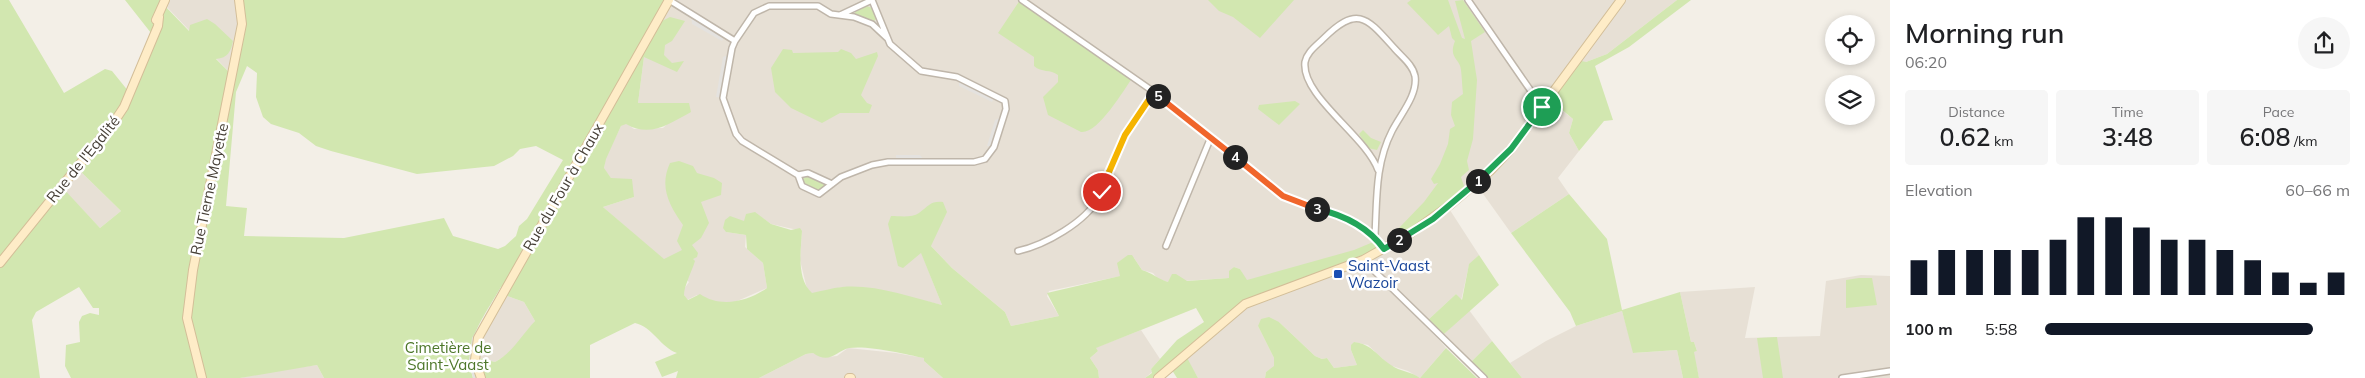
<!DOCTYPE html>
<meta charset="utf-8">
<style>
:root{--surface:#fff;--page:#f6f6f6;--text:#202124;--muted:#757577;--accent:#111827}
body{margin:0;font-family:Mulish,sans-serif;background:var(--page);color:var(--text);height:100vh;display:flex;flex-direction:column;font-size:19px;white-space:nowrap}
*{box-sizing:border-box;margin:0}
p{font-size:16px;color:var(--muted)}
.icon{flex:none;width:28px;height:28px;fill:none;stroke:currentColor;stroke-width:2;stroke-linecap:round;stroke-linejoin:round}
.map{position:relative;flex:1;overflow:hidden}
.drawer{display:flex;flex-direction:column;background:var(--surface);width:475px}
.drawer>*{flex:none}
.fabs{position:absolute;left:1825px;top:15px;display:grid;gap:10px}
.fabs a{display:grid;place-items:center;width:50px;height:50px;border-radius:50%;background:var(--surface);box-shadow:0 2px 8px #0003;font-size:25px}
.pin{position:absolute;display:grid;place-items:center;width:42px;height:42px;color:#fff;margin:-21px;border:2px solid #fff;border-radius:50%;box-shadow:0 1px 5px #0007}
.km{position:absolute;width:25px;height:25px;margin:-12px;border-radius:50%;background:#222;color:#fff;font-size:14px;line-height:25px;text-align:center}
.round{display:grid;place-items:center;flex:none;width:52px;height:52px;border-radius:26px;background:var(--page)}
.overview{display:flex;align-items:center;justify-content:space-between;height:85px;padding:0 15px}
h1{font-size:28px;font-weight:600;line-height:38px}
.metrics{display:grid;grid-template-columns:repeat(3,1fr);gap:8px;height:85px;padding:5px 15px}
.metrics div{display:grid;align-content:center;border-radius:5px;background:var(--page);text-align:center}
.metrics b{font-size:25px;font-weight:600}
.metrics small{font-size:14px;font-weight:400}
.metrics p{font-size:14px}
.chart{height:140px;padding:10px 15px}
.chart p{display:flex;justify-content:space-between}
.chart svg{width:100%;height:90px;margin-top:5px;stroke:var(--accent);stroke-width:6}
ul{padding:0 15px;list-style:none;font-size:16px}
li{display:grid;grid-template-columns:80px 60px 1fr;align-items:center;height:38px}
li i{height:12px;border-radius:6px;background:var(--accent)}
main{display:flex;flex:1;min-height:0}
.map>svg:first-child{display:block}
.residential{fill:#e7e0d5}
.green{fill:#d2e7b0;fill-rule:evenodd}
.parking{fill:#e4e2df}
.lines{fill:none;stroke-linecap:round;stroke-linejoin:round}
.street-casing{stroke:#bfb6aa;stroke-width:8}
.secondary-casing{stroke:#d3be98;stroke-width:10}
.street{stroke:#fff;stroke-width:5}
.secondary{stroke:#feecc7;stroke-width:8}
.split-1-casing{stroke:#fff;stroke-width:10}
.split-2-casing{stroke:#fff;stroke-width:10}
.split-3-casing{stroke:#fff;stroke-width:10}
.split-4-casing{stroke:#fff;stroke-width:10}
.split-5-casing{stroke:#fff;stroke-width:10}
.split-6-casing{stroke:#fff;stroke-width:10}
.split-7-casing{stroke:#fff;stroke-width:10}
.split-1{stroke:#22a559;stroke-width:6}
.split-2{stroke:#22a559;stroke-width:6}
.split-3{stroke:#22a559;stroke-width:6}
.split-4{stroke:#f0652b;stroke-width:6}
.split-5{stroke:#f0652b;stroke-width:6}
.split-6{stroke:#f5b400;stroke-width:6}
.split-7{stroke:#f5b400;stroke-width:6}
.transit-dot{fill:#1a4fb4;stroke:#fff;stroke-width:2}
.labels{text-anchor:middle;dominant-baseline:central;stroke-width:5;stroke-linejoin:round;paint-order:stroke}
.street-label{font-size:15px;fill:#463f36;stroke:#fff}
.transit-label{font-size:15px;fill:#164399;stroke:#fff;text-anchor:start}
.park-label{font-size:15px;fill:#4d772a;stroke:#fff}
</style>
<main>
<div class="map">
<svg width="1890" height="378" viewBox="0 0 1890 378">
<rect width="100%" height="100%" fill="#f3efe7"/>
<!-- residential -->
<path class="residential" d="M165,0H239L241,7L232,75L164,4Z
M669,0H1677L1607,54L1586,62L1548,99L1573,119L1569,133L1579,151L1558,178L1569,194L1511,233L1476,184L1448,207L1479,255L1469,265L1461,301L1456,294L1428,320L1375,267L1373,263L1376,254L1322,276L1364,265L1440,341L1446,348L1420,378L1408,371L1389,365L1368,345L1354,342L1351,350L1357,365L1334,368L1327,358L1322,359L1315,356L1279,322L1258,326L1274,358V367L1266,372L1265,378H1198L1184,354L1246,280L1240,269L1234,267L1229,274V278L1168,282L1158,279L1153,273L1142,270L1134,258L1121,276L1049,291L1047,296L1059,316L1011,326L1005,312L952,268L931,246L921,252L942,305L875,289L858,287H842L812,294L807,289L800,260L802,231L771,224L755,213L749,214L745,221L726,232L746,235L745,247L763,263L767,288L735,302L719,303L697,295L687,300L684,295V289L689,282L603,207L634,197L611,178L604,169L605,159L621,126L626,123L634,129L663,128L689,103H638L644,57Z
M76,167L121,211L100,228L60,186Z
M1861,275L1890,276V378H1699L1693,352L1697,351L1694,342H1691L1680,292L1755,287L1745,338L1820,336L1826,281Z
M502,294L524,302L535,321L511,352L495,362L479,358L475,360V347Z
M1469,310L1492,341L1471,362L1444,334Z
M1622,311L1634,353L1677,350L1683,378H1522L1510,363L1546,341L1576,326Z
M1141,330L1160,359L1151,369L1152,372L1145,378H1099L1098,370L1090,358L1098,351L1095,348Z
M848,348L896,353L924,358V361L943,378H759L806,354L813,353L827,357L837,356Z
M317,365L324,378H240L265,372Z"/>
<!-- green -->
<path class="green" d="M0,0H9L64,93L105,69L112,71L129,92L158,18L151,33L125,0H165L164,5L189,31L190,25L207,19L215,24L233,41C231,51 228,58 216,59L232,75L242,24L239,0H669L671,2L662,21L670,17L685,21L672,41L665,45L664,55L672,63L684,61L677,72L644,57L638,103H689L691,112C669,124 650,138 626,124L621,126L606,159L604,168L611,178L632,179L634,197L603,207L664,259L682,250L677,241L683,225C669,205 659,187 670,163L679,161L693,166L697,173L714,178L722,183L721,195L701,202L709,223L701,238L692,245L698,253L697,257L693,259L695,261C692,271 684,286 684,295L688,300L700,294C720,308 747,302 767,288L763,263L747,249L746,235L726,232L723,228L725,220L730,216L744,221L746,214L755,212L771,224L791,230L800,228L802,231C801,250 796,279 812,293C822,291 832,288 842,287C875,284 910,297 942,305L921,253L903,268L898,266L888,224L891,216C900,216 912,218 919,213C929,206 930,201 943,202L947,212L931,246L952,268L1005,312L1011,326L1059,316L1047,293L1120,276L1117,263L1128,255H1132L1142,270C1152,273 1158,279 1168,282L1172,274H1176L1187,281L1229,278V271L1234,267L1240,269L1247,280L1354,250L1378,240L1384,249L1257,298L1185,354L1198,378H1177L1170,367L1158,378H1145L1152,373L1151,369L1177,340L1204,322L1196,308L1096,348L1098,351L1090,358L1098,370L1099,378H943L924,361V358C905,354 868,345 849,348C836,351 830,365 813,353L806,354L759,378H676L678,371L662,377L655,362L677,353C660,347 653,327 635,323L590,345V378H481L475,360L479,358L495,362C513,352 521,336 535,321L524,302L502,294L501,287C485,315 461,344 473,378H324L317,365L240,378H71L65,366L66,345L80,342L79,322L82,316L90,313L99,315V308H93L79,287L36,312L32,320L40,378H0ZM247,66L257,73L256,97L263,117L271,124L299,133L316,146L331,151L417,174L494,166L513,156L520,149L536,146L563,160L527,219L519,226L516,236L505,246L498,249L453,236L444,218L344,238L244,236L247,208L226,206L236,92ZM76,167L121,211L100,228L61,186Z
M1020,0L1133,77C1123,91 1098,134 1081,132L1048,115L1043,97L1058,82V75C1050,69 1042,73 1034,66V57L998,33Z
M1208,0H1294L1260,38L1233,17L1219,11Z
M1411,0H1448L1462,38L1465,39L1455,1L1463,0L1485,32L1471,41L1477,80L1473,139L1467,161L1469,170L1461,177L1466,192L1450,205L1399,236L1398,229L1424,202L1438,183L1434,184L1431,179L1440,164L1448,144L1450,129L1455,126L1451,115L1452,102L1463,94C1462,86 1462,78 1461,70C1460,58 1448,59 1455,41L1452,38L1449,26L1438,35L1407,3Z
M1677,0H1691L1629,47L1595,66L1613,120L1604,121L1579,151L1569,133L1573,119L1548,98L1577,60L1586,62L1607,54Z
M867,6L872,8L876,19L874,21L855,15V12Z
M783,49L792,50L793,53L838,52L841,49L851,53L856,59L877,52L878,56L861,95L867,103L872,105L869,113H840L822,123L791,108L775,92L771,68Z
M1295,101L1300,104L1279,125L1258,109L1259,105Z
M1363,130L1371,138L1381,142L1377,150L1368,148L1359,134Z
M809,176L824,183L825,187L819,192L804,184L803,178Z
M1569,194L1607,239L1622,310L1680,292L1691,342H1694L1697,351L1694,352L1699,378H1683L1677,350L1633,353L1622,311L1576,326L1570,312L1511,233Z
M1479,255L1499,285L1444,334L1428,320L1456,294L1462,300L1469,264Z
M1859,278H1872L1877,305L1846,308V280Z
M1269,317L1279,322L1315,356L1322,359L1327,358L1334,368L1357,365L1351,350V345L1354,342C1372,344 1377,356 1391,365C1400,372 1411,371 1420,378L1446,348L1477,378H1265L1266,372L1274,366V358L1258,326L1261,319Z
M1777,337L1783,378H1763L1757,338Z
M1492,341L1522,378H1487L1471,362Z"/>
<!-- parking -->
<path class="parking" d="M691,14L725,35L722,41L692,24Z
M731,54L723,98L716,97L723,57Z
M959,77L995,96L992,102L959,86Z
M1004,116L994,147L987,146L995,120Z
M896,155H920L926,162H896Z
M507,285L476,343L481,378H473L469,361L472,338L501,287Z"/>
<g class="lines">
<defs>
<path id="street" d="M669,0L735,41
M872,0L890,44L921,71L957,77L1005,101L1006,109L994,147L985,159L974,162H888L872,165L841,177L819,194L802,186L798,175L742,141L736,134L723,98L732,48L735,41L754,13L769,6H818L831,14L854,17L872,24L887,38
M1022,0L1154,92L1283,196C1319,213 1360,214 1384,249
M1468,0L1542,107
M840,15L872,0
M798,175L808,173L832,184
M1375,235C1377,200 1375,164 1392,131C1400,115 1418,95 1415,76C1413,65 1402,57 1395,49C1367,18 1358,4 1323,39C1316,46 1307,52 1305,62C1301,96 1366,136 1378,170
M1166,246L1211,137
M1018,251C1045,245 1086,222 1099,197C1108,180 1113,161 1121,144C1129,125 1142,109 1154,92
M1363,260L1484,378
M1842,378L1890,371"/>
<path id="secondary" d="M156,20L165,0
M0,263L116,119L124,107L158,26L159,17
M202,378L187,318L193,270L242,24L239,0
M481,378L475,360L478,338L669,0
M849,378H851
M1158,378L1245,304L1363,260L1411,233L1450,205L1490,171L1511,149L1621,0"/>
</defs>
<!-- street casing -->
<use href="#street" class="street-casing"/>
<!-- secondary casing -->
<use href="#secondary" class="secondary-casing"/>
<!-- street -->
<use href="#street" class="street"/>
<!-- secondary -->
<use href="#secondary" class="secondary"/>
</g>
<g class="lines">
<defs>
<path id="split-1" d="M1478,181L1511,149L1542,107"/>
<path id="split-2" d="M1399,240L1433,219L1478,181"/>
<path id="split-3" d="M1317,209C1344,215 1368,227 1384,249L1399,240"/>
<path id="split-4" d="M1235,157L1283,196L1317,209"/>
<path id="split-5" d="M1158,96L1235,157"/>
<path id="split-6" d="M1109,172L1125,135L1154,92L1158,96"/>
<path id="split-7" d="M1102,192L1109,172"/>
</defs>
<!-- split-1 casing -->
<use href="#split-1" class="split-1-casing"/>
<!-- split-2 casing -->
<use href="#split-2" class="split-2-casing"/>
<!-- split-3 casing -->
<use href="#split-3" class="split-3-casing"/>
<!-- split-4 casing -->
<use href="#split-4" class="split-4-casing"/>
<!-- split-5 casing -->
<use href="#split-5" class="split-5-casing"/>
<!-- split-6 casing -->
<use href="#split-6" class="split-6-casing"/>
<!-- split-7 casing -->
<use href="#split-7" class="split-7-casing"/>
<!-- split-1 -->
<use href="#split-1" class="split-1"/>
<!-- split-2 -->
<use href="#split-2" class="split-2"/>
<!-- split-3 -->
<use href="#split-3" class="split-3"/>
<!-- split-4 -->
<use href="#split-4" class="split-4"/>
<!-- split-5 -->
<use href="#split-5" class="split-5"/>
<!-- split-6 -->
<use href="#split-6" class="split-6"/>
<!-- split-7 -->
<use href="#split-7" class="split-7"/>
</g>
<!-- markers -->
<rect class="transit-dot" x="1333" y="269" width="10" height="10" rx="2.5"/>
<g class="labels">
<!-- street labels -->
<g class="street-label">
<text transform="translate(83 159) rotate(-51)">Rue de l'Egalité</text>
<text transform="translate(563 187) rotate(-60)">Rue du Four à Chaux</text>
<text transform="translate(209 189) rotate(-78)">Rue Tierne Mayette</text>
</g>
<!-- transit labels -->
<g class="transit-label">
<text x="1348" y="265">Saint-Vaast<tspan x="1348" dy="17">Wazoir</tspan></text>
</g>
<!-- park labels -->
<g class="park-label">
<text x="448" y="347">Cimetière de<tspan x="448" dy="17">Saint-Vaast</tspan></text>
</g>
</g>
</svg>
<div class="fabs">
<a><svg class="icon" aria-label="locate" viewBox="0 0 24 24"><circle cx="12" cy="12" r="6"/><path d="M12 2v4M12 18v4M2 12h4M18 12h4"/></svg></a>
<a><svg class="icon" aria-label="layers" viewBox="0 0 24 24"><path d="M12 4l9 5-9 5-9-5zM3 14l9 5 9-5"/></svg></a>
</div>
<div class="pin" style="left:1542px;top:107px;background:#1e9e55"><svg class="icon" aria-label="arrive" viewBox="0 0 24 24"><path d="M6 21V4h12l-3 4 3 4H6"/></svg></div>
<div class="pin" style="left:1102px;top:192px;background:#d93025"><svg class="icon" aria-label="check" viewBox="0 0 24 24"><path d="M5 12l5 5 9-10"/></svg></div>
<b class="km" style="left:1478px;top:181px">1</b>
<b class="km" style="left:1399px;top:240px">2</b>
<b class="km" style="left:1317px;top:209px">3</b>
<b class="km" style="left:1235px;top:157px">4</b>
<b class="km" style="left:1158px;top:96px">5</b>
</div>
<section class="drawer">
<div class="overview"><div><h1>Morning run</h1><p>06:20</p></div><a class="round"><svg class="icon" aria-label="share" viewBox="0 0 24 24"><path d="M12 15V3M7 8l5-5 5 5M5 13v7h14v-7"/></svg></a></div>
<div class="metrics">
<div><p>Distance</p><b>0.62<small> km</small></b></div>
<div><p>Time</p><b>3:48</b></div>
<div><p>Pace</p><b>6:08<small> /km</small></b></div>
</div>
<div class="chart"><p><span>Elevation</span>60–66 m</p>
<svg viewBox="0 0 160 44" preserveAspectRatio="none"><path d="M5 44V27M15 44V22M25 44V22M35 44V22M45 44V22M55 44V17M65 44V6M75 44V6M85 44V11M95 44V17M105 44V17M115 44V22M125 44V27M135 44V33M145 44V38M155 44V33"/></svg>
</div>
<ul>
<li><b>100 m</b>5:58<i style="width:88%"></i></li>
</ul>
</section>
</main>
